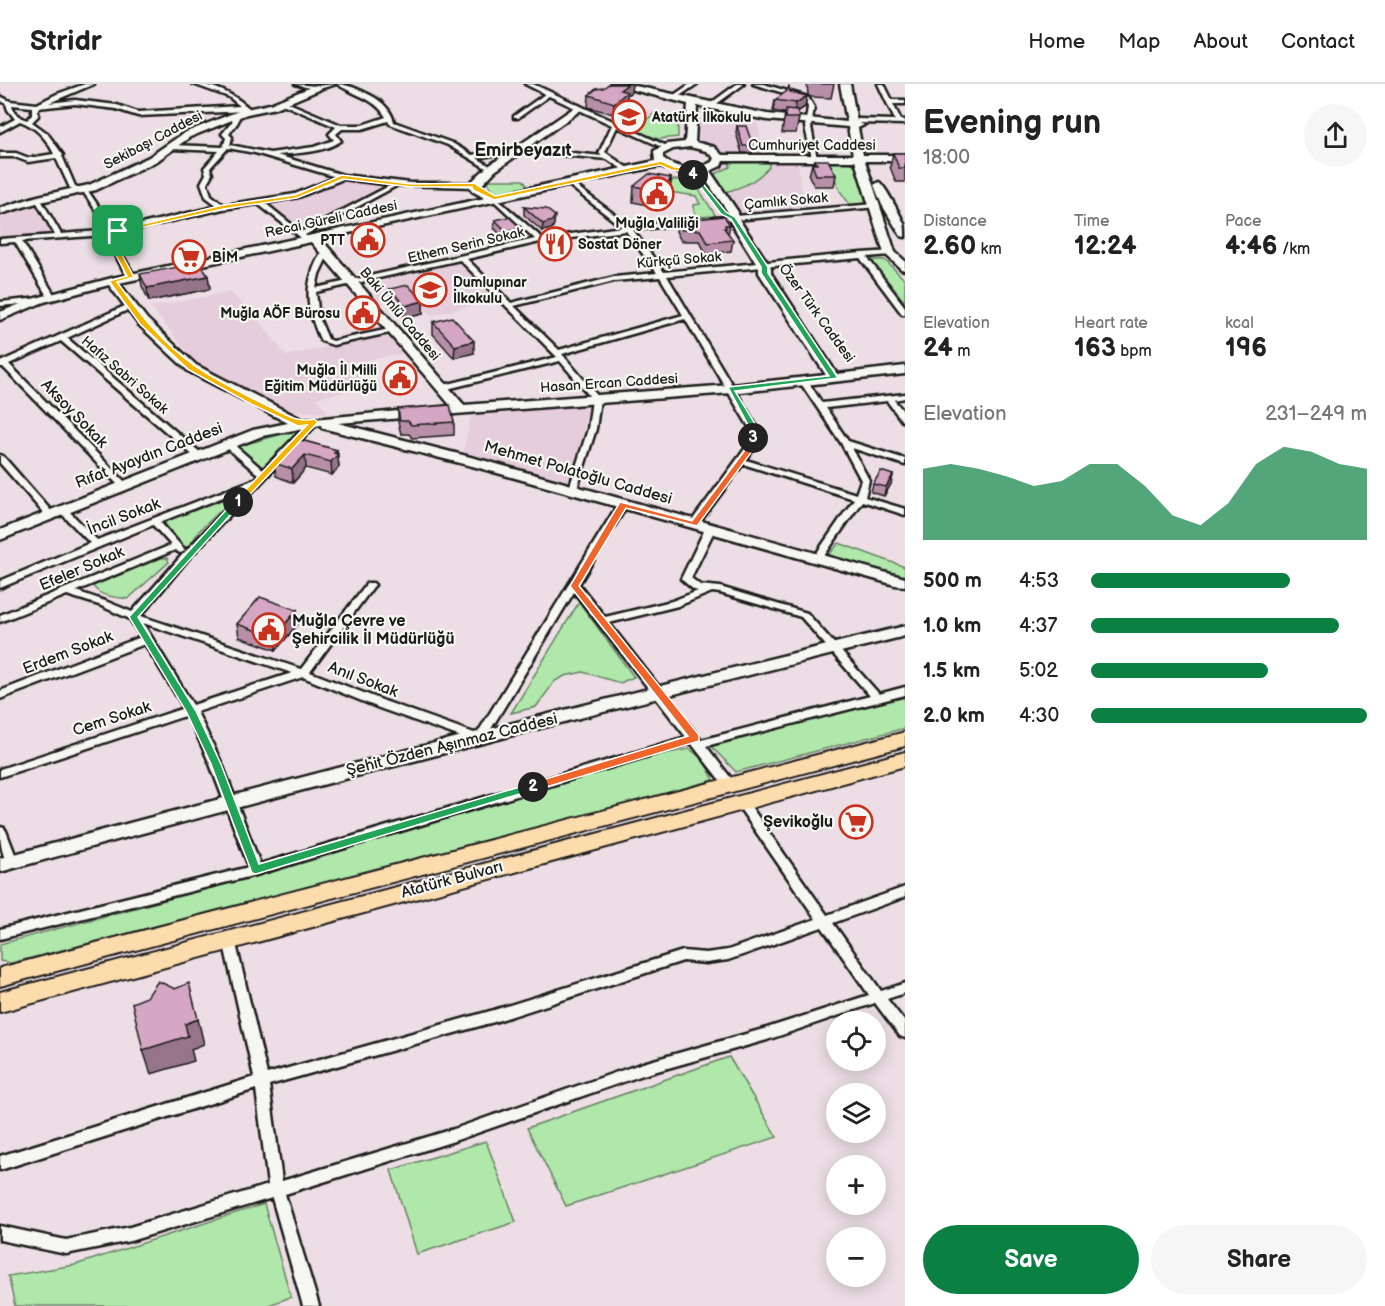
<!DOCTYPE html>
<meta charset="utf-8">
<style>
:root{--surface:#fff;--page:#f6f6f6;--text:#222;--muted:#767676;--line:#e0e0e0;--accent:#0b8043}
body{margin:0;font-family:"Balsamiq Sans",sans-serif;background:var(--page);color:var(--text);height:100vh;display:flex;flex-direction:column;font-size:22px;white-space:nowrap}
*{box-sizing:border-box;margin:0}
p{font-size:20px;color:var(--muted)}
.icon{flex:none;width:33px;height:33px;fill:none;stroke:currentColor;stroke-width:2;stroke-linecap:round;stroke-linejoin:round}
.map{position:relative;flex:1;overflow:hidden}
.sheet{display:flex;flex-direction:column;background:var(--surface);width:480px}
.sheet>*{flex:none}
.fabs{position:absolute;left:826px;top:927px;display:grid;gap:12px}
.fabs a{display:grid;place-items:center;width:60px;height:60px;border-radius:50%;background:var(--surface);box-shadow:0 3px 15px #0003;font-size:30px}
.pin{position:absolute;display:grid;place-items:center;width:51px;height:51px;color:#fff;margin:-26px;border-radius:12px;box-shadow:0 3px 9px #0006}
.km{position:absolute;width:30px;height:30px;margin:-15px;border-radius:50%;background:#222;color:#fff;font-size:16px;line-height:30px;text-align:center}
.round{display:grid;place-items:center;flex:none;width:63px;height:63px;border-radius:32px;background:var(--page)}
.overview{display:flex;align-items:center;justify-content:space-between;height:102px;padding:0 18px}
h1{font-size:33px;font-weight:600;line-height:45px}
.metrics{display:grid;grid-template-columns:repeat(3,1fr);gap:9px;height:102px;padding:6px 18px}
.metrics div{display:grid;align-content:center}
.metrics b{font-size:26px;font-weight:600}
.metrics small{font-size:16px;font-weight:400}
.metrics p{font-size:16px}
.chart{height:168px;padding:12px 18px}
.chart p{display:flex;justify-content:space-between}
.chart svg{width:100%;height:108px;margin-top:6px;fill:var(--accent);opacity:.7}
.primary-button{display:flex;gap:12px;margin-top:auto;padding:12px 18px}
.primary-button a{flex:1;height:69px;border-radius:36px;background:var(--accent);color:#fff;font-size:24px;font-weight:600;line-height:69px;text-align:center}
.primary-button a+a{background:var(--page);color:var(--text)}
ul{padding:0 18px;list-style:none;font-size:20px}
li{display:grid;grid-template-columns:96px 72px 1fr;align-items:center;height:45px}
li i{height:15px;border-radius:8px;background:var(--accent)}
header{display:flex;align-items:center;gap:36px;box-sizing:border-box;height:84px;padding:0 30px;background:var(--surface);border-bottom:2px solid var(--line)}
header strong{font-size:28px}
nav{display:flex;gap:33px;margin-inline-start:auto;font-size:21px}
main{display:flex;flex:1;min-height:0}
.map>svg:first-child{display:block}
.built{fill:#e5cddb}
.green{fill:#b0e7aa;stroke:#668263;stroke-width:1.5}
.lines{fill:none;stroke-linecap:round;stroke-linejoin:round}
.street-casing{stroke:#1c1c1c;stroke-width:5}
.secondary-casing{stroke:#1c1c1c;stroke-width:5}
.primary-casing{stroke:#1c1c1c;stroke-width:4}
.street{fill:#f6f6f2;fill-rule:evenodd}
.secondary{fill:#f6f6f2;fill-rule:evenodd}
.primary{fill:#fcdcac;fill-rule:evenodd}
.wall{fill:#b88fa9;stroke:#1c1c1c;stroke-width:1.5}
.shaded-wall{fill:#96748a;stroke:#1c1c1c;stroke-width:1.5}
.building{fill:#d6a6c5;stroke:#1c1c1c;stroke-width:1.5}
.split-1{fill:#f5b400;stroke:#fff;stroke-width:1.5}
.split-2{fill:#22a559;stroke:#fff;stroke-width:1.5}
.split-3{fill:#f0652b;stroke:#fff;stroke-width:1.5}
.split-4{fill:#22a559;stroke:#fff;stroke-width:1.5}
.split-5{fill:#f5b400;stroke:#fff;stroke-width:1.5}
.labels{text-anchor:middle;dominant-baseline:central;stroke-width:4.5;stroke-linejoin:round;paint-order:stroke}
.far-poi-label{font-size:14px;font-weight:bold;fill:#1c1c1c;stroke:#f6f6f2;text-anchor:start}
.far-street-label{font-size:14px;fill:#1c1c1c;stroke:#f6f6f2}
.street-label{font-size:16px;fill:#1c1c1c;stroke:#f6f6f2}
.poi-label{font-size:16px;font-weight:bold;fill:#1c1c1c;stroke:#f6f6f2;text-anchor:start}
.far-district-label{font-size:18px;font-weight:bold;fill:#1c1c1c;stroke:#f6f6f2}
</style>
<header>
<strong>Stridr</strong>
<nav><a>Home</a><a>Map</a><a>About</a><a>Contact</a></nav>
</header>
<main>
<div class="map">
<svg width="905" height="1222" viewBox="0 0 905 1222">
<rect width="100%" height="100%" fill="#ecdee4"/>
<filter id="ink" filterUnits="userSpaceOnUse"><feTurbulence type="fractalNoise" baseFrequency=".0167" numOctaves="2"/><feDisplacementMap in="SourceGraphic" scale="12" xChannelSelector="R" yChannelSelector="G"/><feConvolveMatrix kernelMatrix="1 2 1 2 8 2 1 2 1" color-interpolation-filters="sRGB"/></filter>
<g filter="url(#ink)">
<!-- built -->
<path class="built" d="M628,21L654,27L633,44L610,35Z
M697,34L758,39L764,71H725L719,65L695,57Z
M729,76L798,77L800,99L808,126L739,131L710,90L721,86Z
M345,95L386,102V104L300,147L268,120L299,114Z
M36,119L54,151L0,155V130Z
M460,179L497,216L431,231L411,212L381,218L368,201Z
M230,208L265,244L286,272L390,249L406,269L356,278L375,301L316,314L328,329L295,327L262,314L196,279L151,223Z
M589,322L571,397L463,368L472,328Z"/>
<!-- green -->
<path class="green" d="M656,28L678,33V53L658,55L634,46Z
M730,76L769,78V83C756,97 744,103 725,108L713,91L730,83Z
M828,77H846L857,81L870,119L850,121L840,107Z
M487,96H523L529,104L493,110Z
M673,96H693L716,132L695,133L694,121L700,120L696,112L662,107Z
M870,176H885L905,196V218Z
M303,344L261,384L236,363Z
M238,410L199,447L189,463L182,462L165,440L170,435Z
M839,459L905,483V493L828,472Z
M161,474H167L169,478L128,515C116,513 99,513 93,502Z
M579,518L634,593L620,599L583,588L565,592L555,597L536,623L511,629Z
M905,613V644L736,688L710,661Z
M690,665L703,676L714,696L416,776L11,879L0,877V860L267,789L661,670Z
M729,973L777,1053L566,1122L527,1044Z
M486,1057L516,1138L417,1170L391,1086Z
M264,1120L291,1213L266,1222H15L8,1192L75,1181Z"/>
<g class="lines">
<defs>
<path id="street" d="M85,0H94L49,19L75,16L117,21L138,28L240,22L229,13L193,0C214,0 235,11 250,25L247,27L138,32L116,25L75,20L38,24V32L32,38L47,49L63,71L62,72L75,102L88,107L105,132L115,137L120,145L218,122L206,113L201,99L206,90L204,84L219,67L171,65L168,63L171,61L223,63L226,54L222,50L232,38L234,31L239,32L238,38L229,50L232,53L230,61L270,69L314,63L334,56L329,50L336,43L280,19V17H284L341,41H362L386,33C374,13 355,12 337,0C349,0 377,12 385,22C389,26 393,33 394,38L452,59L472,71L515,63L602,72L599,69L612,41L549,12L518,34H514V32L545,10L525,0H533L669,63L664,64L617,43L605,68L629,85V87H625L607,75L515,67L477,74L493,84V86L491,87L448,61L390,40L388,37L362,45H342L336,50L341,57C323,69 298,69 277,71L343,91L411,99H474L477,101L474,103L398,101L305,151L308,154L304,156L258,120L223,125L111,151L135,193L131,195L127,193L105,151L22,157L55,212L51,214L47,212L15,158L0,159V155L55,151L35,115L36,114H40L61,150L114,146L110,139L101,134L84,109L70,104L56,74L28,78L15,73H0V69H16L29,74L54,70C47,55 36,43 20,37L0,48V43L15,35L8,26L6,20L0,16V12L10,17L37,20L57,10ZM12,21L32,23V31L27,36C19,33 14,29 12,21ZM228,64L255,69L336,93L295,110L224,121L211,111L207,99L212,90L210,84ZM343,95L391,101L301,148L265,119L299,113Z
M295,0L316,2L336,0L316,6Z
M690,0H697L678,13H674V11Z
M737,0H744L715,21H711V19Z
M753,0H763L808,13L814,23L811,43L817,75L812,74L805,43L808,23L804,15Z
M878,0H884L892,16H905V20H893L901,36H905V40L858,39L855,37L858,35L895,36Z
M568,96L630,142L690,137L691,138L688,140L633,146L664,188L861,169L893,167V171H890L867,173L905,223V230H902L860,174L667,192L757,343L758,358L746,376L856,410L861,396L841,359L800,298L801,296H807L822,319L905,310V314L894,316L905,329V338L902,337L887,317L826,324L848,357L905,375V381L852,364L869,396L865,413L905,425V431L862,417L822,475H816L814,473L854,415L743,380L697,442H691L689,440L691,438L750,358L749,343L685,235L562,270L600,315L596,345L577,405L573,408L569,405L588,345L592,315L560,277L443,306L439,304L440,302L557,273L460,176L316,208L319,234L328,255L333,257L394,244L398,246L394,248L333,261L321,257C305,222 303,199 323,165L330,167L319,190L316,204L535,155L492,115V113L494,112L542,154L622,143L566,99V97ZM626,147L657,189L614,193L511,219L467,175L540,158ZM660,193L683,231L559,266L514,222L614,197Z
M875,120L878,122L877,123L713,138L710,136L713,134Z
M40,214H43V218L0,222V218Z
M127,221L134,223L67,254L202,370V374H196L61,257L9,280L127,400L128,402L124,405L121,404L3,283H0V278Z
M314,335L317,336V340L189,474L141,532L301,585L367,499H373L375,501L373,503L310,588L387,618L477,650L618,420L623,417L628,420L579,500L605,533L672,517L698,507L694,506L681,495L705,445L710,442L713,443L715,445L691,494L700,501L720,503L807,529L879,610L905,603V611L706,662L734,698L736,701L734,704H726L691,659L256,791L0,855V845L249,783L210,680L188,631L0,693V685L184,624L145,560L0,615V607L141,553L130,535L99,521L67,511L0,538V531L171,461L153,441L0,504V497L90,459L59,427L57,425L59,423H65L97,456L255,395L259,391L226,363V359H232L263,386L311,336ZM246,404L183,470L132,528L105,517L76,507L175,466L180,469L183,468L185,466L183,464L160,438ZM574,508L686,653L260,780L222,680L197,628L303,593L379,624L475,658H483ZM712,508L720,509L801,533L870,612L701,656L609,539L678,522ZM143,539L292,589L193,621Z
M0,371L3,372L53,429L55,431L53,433H47L0,379Z
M743,716L747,717L827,831L905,803V813L833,839L881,907L905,899V909L887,915L905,938V954L900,952L875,919L767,956L643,991L454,1057L285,1110L319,1222H303L272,1114L130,1157L66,1170L0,1156V1142L66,1156L130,1143L268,1101L256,1005L0,1086V1072L254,993L223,856L225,852L229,851L233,852L235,856L267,990L494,926L683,867L706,869L728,866L816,835L739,723L737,720L739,717ZM822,843L869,911L767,944L643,979L454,1045L282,1097L269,1001L494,938L683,877L706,879L728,876Z
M0,743L4,744L6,747L18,778L16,781L12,783L8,781C1,768 0,757 0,743Z"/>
<path id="secondary" d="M610,0H626L767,30L847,38L840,0H850L857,38L864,41L858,44L863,71H905V77H865L895,168L905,177V186L901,185L884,169L855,77H723L721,82L710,87L738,128V134L771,184V189L837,290L905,282V290L731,309L338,339L486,377L905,494V502L895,501L476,383L322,344L321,341L262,352L0,456V446L253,346L288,339L188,287L139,241L109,201L44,218L0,236V228L36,214L112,194L485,114L472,107L469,101L470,99L487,83L578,21L583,24L581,26L495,87L480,103L497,111L655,77L654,67L667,60L685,58L688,20ZM697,22L767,36L848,43L853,71H722L714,63L695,58ZM690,63L706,67L714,74L712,78C696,87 677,86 663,74V70L673,65ZM660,82L679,89H701L728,128V134L759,184V189L826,291L731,301L464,321L321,155ZM311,158L451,322L303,336L196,281L147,235L119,199Z
M316,1L321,4L319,6L276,24L247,30L190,53L157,77L96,106L40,118L0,130V124L38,112L89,101L149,73L184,49L241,26L270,20Z
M879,98C884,100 900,131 904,139C905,143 905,148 905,153L901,152L882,121L874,101Z
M905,542V552C602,627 301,705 0,788V774C301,692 602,615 905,542Z"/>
<path id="primary" d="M905,648V662L0,902V884Z
M905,668V682L0,928V908Z"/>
</defs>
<!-- street casing -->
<use href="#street" class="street-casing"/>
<!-- secondary casing -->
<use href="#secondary" class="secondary-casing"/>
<!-- primary casing -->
<use href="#primary" class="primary-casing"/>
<!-- street -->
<use href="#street" class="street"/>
<!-- secondary -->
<use href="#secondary" class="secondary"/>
<!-- primary -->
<use href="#primary" class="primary"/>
</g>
<!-- wall -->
<path class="wall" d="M807,0H834L831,14L811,13L808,11Z
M631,8L627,11L626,19L613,30L588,23L589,11Z
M790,8L807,12L805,23L797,28L799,34L796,49H782L785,29L773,27L775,16Z
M737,42L753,62L752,69H742L736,49Z
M893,69H905V98H896L890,83Z
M815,76L836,91L834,102H814L809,92L812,80H814Z
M671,94L670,110L661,124L633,118L634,102Z
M524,123L554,140L552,145L542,147L524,131Z
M495,136L521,152L506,156L494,144Z
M677,137L730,141L728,150L733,156L731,167L707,170L699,157H681L676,147Z
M140,190L208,192L210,205L149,217L142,202Z
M390,205L423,217V230L405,234L391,218Z
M433,238L474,269L454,274L433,250Z
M398,325L454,338V351L412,354L409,350H401L398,338Z
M297,355L337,366L339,383L332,391L306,384L293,399L276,392L274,379Z
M893,391L891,400L884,412L871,408L873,400Z
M299,539L276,566L239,553L237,540Z"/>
<!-- shaded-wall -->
<path class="shaded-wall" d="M628,0H632L631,8L627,11L626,19L613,30L614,19L620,6Z
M807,12L805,23L794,30L796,19Z
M671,94L670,110L661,124L663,108Z
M555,132L554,140L552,145L542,147L543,140Z
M521,144V152L506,156L507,148Z
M208,192L210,205L149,217L147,204Z
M423,217V230L405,234V222Z
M474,257V269L454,274L455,262Z
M337,366L339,383L332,391L331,378L334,369Z
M305,371L306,384L293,399L292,385Z
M893,391L891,400L884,412L886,403Z
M297,526L299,539L276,566L274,553Z
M198,935L204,960L191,965L194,977L151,990L143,966L185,940Z"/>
<!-- building -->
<path class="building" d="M609,0H628L620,6L627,8L614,19L589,11L596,5L603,4Z
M789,2L790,8L807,12L796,19L775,16L787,7Z
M786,25L797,26L799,34H785Z
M737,42H746L753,62H743Z
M893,69H905V84H899Z
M815,76H828L836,91H816L812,80H817Z
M649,90L671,94L663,108L634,102Z
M524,123L546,125L555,132L552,137L543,140Z
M724,132L730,141H725L726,144H724L733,156L708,159L700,146H682L677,137Z
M509,133L521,144L507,148L495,136Z
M200,179L208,192L147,204L140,190Z
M408,201L423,217L405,222L390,205Z
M452,233L474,257L455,262L433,238Z
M450,321L454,338L411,341L408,337H400L398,325Z
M297,355L337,366L334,369L338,370L331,378L305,371L292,385L274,379Z
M881,387L893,391L886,403L873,400Z
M260,513L297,526L274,553L237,540Z
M158,897L175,905L189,899L198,935L185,940L188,952L143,966L132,919L147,913Z"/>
</g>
<!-- split-1 -->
<path class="split-1" d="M118,146L120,149L111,150L134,193L117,198C139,229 163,260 195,282C217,297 243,310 268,322C284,330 296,339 314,335L318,338L241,420L234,418L307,341L298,342L251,320L189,286L140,240L109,197L127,192L104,149Z"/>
<!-- split-2 -->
<path class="split-2" d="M235,416L242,418L138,533L196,627L221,680L259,780L533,699L538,703L536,705L256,790L252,789L211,680L186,627L129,533Z"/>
<!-- split-3 -->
<path class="split-3" d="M753,352L757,354L753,366L697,442L626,424L579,502L699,651V657L533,707L529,705V700L688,652L570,502L620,418L692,437L745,366L751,352Z"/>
<!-- split-4 -->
<path class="split-4" d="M691,90H695L726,128L735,133L768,183V189L838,294L735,307L757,343V354L753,356L750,354L749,343L728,303L829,292L761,189V183L731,135L721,130Z"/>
<!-- split-5 -->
<path class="split-5" d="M661,77L675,83L692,85L696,91L691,92L688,88L671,86L660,81L494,116L473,106L472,103H411L343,95L297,114L223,125L118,149L114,147L223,121L295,111L342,91L411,100L474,99L495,112Z"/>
<!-- icons -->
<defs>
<symbol id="school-ring" viewBox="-11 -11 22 22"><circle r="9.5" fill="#f6f6f2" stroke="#c8321e" stroke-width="1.5"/><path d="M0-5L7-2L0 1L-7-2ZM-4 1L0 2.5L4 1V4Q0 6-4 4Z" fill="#c8321e"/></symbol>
<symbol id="civic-ring" viewBox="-11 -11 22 22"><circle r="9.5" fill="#f6f6f2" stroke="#c8321e" stroke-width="1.5"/><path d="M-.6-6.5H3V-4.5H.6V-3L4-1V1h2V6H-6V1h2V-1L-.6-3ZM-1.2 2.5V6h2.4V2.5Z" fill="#c8321e"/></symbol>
<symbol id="restaurant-ring" viewBox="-11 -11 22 22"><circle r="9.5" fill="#f6f6f2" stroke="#c8321e" stroke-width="1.5"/><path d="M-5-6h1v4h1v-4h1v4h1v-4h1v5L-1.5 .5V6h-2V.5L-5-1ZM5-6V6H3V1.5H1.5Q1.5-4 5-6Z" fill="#c8321e"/></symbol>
<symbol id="supermarket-ring" viewBox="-11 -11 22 22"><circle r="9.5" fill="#f6f6f2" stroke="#c8321e" stroke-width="1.5"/><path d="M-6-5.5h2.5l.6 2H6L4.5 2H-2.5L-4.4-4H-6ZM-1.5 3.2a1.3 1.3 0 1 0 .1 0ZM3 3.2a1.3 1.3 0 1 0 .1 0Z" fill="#c8321e"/></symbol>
</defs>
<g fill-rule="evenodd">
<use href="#school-ring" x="610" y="14" width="38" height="38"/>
<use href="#civic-ring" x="638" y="91" width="38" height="38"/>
<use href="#civic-ring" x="349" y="137" width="38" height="38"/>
<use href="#restaurant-ring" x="536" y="141" width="38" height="38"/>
<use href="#supermarket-ring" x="170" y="154" width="38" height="38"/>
<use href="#school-ring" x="411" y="187" width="38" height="38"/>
<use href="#civic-ring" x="344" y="210" width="38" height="38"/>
<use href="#civic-ring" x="381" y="275" width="38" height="38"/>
<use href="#civic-ring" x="250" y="527" width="38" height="38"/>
<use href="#supermarket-ring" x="837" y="719" width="38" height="38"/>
</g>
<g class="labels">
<!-- far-poi labels -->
<g class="far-poi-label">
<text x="652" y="33">Atatürk İlkokulu</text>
<text x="657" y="139" text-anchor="middle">Muğla Valiliği</text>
<text x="345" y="156" text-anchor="end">PTT</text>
<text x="578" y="160">Sostat Döner</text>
<text x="212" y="173">BİM</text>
<text x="453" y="198">Dumlupınar<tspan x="453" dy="16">İlkokulu</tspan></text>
<text x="340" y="229" text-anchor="end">Muğla AÖF Bürosu</text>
<text x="377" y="286" text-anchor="end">Muğla İl Milli<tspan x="377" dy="16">Eğitim Müdürlüğü</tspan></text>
</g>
<!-- far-street labels -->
<g class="far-street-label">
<text transform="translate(153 56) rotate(-28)">Sekibaşı Caddesi</text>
<text x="812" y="61">Cumhuriyet Caddesi</text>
<text transform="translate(786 117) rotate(-5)">Çamlık Sokak</text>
<text transform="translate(331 135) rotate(-12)">Recai Güreli Caddesi</text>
<text transform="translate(466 161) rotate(-13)">Ethem Serin Sokak</text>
<text transform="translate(679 176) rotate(-5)">Kürkçü Sokak</text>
<text transform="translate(817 229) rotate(54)">Özer Türk Caddesi</text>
<text transform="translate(400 230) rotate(50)">Baki Ünlü Caddesi</text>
<text transform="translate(125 291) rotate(41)">Hafız Sabri Sokak</text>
<text transform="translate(609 299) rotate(-4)">Hasan Ercan Caddesi</text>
</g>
<!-- street labels -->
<g class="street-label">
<text transform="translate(74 330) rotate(46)">Aksoy Sokak</text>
<text transform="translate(149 372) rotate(-21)">Rıfat Ayaydın Caddesi</text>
<text transform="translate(578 389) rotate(16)">Mehmet Polatoğlu Caddesi</text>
<text transform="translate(124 433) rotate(-21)">İncil Sokak</text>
<text transform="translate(82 485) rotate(-23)">Efeler Sokak</text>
<text transform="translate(68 569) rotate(-21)">Erdem Sokak</text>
<text transform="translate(363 596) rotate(21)">Anıl Sokak</text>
<text transform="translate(112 635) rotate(-18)">Cem Sokak</text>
<text transform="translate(452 661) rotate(-14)">Şehit Özden Aşınmaz Caddesi</text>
<text transform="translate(452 796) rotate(-15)">Atatürk Bulvarı</text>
</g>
<!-- poi labels -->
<g class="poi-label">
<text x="292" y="537">Muğla Çevre ve<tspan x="292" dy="18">Şehircilik İl Müdürlüğü</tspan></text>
<text x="833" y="738" text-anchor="end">Şevikoğlu</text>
</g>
<!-- far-district labels -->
<g class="far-district-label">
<text x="523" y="66">Emirbeyazıt</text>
</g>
</g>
</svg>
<div class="fabs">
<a><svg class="icon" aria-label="locate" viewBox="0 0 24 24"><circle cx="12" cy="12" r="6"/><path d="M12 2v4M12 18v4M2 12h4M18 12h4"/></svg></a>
<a><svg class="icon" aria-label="layers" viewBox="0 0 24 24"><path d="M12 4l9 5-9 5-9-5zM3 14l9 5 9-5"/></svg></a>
<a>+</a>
<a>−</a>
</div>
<div class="pin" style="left:118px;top:147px;background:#1e9e55"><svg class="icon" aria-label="arrive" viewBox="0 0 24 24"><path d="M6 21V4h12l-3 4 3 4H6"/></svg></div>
<b class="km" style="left:238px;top:418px">1</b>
<b class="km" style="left:533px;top:703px">2</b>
<b class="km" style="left:753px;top:354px">3</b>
<b class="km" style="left:693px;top:91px">4</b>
</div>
<section class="sheet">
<div class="overview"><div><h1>Evening run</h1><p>18:00</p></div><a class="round"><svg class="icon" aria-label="share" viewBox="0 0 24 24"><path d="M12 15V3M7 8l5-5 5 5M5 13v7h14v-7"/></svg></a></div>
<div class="metrics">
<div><p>Distance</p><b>2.60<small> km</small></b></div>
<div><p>Time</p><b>12:24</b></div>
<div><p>Pace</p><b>4:46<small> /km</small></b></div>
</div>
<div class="metrics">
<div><p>Elevation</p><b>24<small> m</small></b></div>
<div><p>Heart rate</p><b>163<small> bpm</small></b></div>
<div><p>kcal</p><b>196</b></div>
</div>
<div class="chart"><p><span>Elevation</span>231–249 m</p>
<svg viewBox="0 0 160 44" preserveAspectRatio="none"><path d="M0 44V15L10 13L20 15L30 18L40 22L50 20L60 13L70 13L80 22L90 34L100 38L110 29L120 13L130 6L140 8L150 13L160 15V44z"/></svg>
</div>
<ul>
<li><b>500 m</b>4:53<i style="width:72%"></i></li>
<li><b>1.0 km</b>4:37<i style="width:90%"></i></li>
<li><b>1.5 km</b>5:02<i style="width:64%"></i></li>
<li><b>2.0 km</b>4:30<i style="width:100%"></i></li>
</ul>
<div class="primary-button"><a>Save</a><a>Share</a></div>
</section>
</main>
